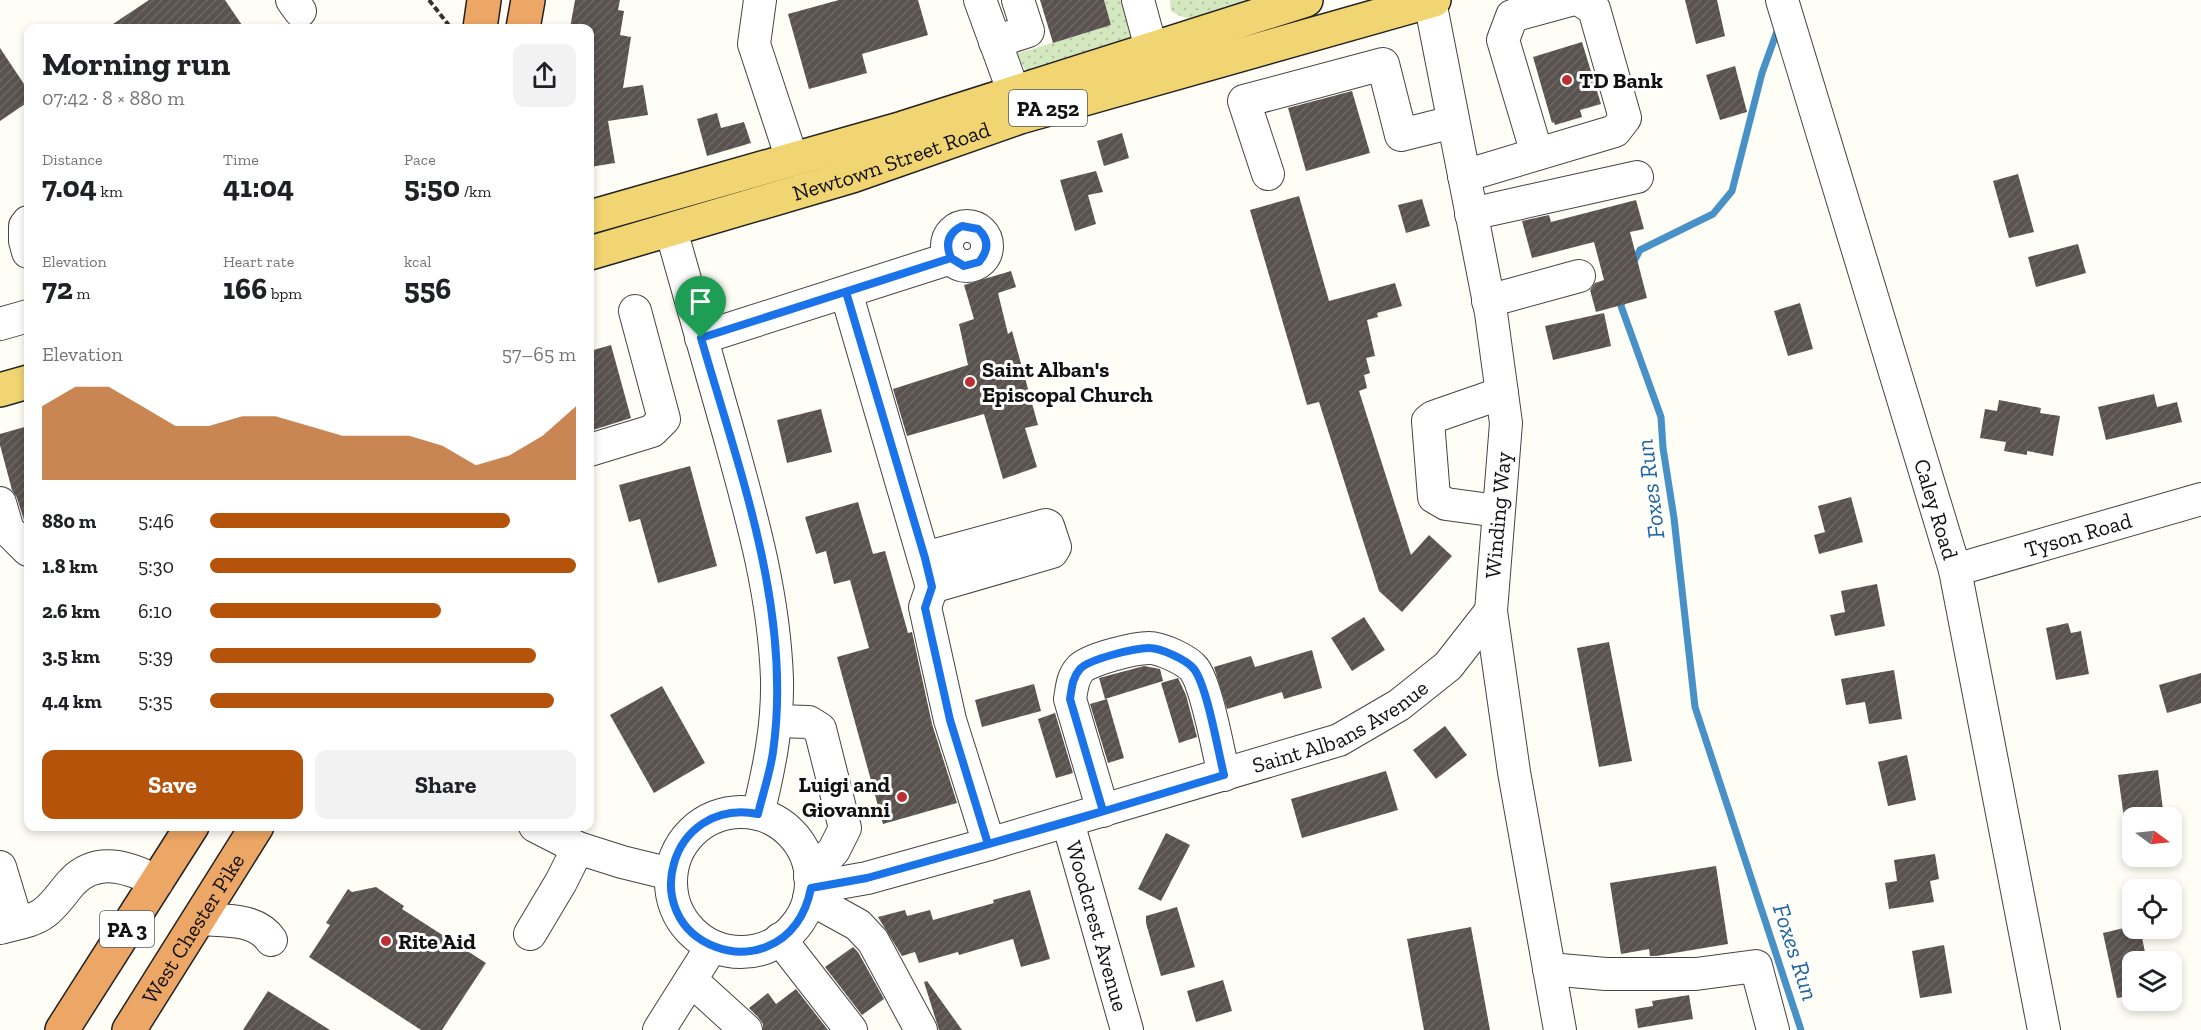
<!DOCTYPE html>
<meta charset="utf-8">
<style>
:root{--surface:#fff;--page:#f2f2f2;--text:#202124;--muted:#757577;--accent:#b45309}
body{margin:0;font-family:"Zilla Slab",serif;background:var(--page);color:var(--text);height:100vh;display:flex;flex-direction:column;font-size:22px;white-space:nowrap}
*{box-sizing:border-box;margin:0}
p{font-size:20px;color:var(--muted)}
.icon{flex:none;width:33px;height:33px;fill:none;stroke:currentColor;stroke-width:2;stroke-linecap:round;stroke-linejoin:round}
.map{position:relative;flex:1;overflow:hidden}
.drawer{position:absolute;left:24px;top:24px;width:570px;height:807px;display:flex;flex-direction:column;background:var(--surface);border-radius:12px;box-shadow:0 3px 9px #0003}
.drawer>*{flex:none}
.needle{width:39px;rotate:105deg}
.buttons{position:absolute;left:2122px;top:807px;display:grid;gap:12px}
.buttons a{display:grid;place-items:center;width:60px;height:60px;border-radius:12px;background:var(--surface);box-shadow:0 3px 9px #0003;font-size:30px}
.pin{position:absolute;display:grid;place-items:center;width:51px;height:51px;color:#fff;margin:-62px -26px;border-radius:50% 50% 50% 0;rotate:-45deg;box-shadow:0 0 6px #0007}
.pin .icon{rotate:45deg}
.round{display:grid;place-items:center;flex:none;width:63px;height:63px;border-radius:12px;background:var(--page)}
.headline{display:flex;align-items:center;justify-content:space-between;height:102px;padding:0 18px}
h1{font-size:33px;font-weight:700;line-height:45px}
.figures{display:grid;grid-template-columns:repeat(3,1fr);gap:9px;height:102px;padding:6px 18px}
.figures div{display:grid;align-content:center}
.figures b{font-size:30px;font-weight:700}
.figures small{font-size:16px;font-weight:400}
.figures p{font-size:16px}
.chart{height:168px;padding:12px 18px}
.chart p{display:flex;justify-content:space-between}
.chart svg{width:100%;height:108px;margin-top:6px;fill:var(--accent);opacity:.7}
.action{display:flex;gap:12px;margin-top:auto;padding:12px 18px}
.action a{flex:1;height:69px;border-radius:12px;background:var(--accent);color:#fff;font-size:24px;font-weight:700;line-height:69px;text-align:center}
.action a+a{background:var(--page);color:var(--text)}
ul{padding:0 18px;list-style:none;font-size:20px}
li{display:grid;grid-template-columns:96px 72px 1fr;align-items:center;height:45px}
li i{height:15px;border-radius:8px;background:var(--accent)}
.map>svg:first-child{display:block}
.grass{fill:url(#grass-dots)}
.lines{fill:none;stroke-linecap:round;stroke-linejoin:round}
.stream{stroke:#4791c7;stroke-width:7}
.building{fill:url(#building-hatch)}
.minor-casing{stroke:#444;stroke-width:34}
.major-casing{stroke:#222;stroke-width:36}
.highway-casing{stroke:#222;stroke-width:36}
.path{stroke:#333;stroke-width:4;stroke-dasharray:6 3;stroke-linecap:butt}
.minor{stroke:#fff;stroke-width:32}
.major{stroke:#f1d573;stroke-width:33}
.highway{stroke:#eca665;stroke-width:33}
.route-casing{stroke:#fff;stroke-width:12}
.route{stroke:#1a73e8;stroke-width:8}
.poi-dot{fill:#bb2f32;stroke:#fff;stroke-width:2}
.labels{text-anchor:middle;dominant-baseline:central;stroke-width:6;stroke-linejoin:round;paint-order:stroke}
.shield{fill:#fff;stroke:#585858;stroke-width:1.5}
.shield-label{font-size:21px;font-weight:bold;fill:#111}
.poi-label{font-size:22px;font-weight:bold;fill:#111;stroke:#fff;text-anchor:start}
.street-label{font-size:22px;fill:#111;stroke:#fff}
.water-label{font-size:24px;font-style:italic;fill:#1f649e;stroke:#fff}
</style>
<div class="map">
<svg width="2201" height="1030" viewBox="0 0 2201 1030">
<defs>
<pattern id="grass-dots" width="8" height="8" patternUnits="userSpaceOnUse" patternTransform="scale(1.5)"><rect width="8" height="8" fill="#d4e8c0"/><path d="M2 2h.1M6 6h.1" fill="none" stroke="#b5c6a4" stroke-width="1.8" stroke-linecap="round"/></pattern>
<pattern id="building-hatch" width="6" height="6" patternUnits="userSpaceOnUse" patternTransform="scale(1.5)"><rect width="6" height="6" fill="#59524e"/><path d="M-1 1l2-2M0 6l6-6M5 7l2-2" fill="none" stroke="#6c6663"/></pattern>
</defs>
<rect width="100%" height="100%" fill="#fefdf6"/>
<!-- grass -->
<path class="grass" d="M1104,0H1132L1139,34L1128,43L1027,73L1016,54L1111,25Z
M1170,0H1263L1199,21L1180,16L1171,11Z"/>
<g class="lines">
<!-- stream -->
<path class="stream" d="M1632,265L1640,250L1713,214L1732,191L1762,73L1779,26
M1623,296L1621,306L1661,417L1663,448L1674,518L1695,707L1801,1030"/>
</g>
<!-- building -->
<path class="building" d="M149,0H225L244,28H107Z
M575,0H620L618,10L624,11L620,35L631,37L623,88L643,85L648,115L608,121L615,163L590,167V28H570Z
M839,0H918L928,35L862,54L867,73L809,89L788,14Z
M1040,0H1104L1111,25L1053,43Z
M1685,0H1717L1725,36L1696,44Z
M1582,42L1601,104L1580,110L1582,117L1555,125L1554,122L1552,123L1533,57Z
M0,48L28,90V102L0,121Z
M1735,66L1747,112L1720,120L1706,75Z
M1352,91L1370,153L1306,171L1288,108Z
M717,113L721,128L744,122L751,143L707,156L697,119Z
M1122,133L1129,158L1104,166L1097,141Z
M1096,171L1103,192L1088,195L1096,224L1075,231L1060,180Z
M2018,174L2034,232L2009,238L1993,181Z
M1299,196L1329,301L1395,283L1402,306L1377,313L1378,317L1367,320L1375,356L1366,358L1370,373L1364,375L1367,388L1359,391L1411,555L1429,535L1452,556L1402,612L1379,591L1319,402L1307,405L1250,210Z
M1422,199L1430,226L1406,233L1398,205Z
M1636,200L1644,229L1630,232L1647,298L1596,312L1590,290L1595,283L1604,280L1594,242L1532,258L1522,221L1549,215L1551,222Z
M2078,244L2086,273L2036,287L2028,257Z
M1011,271L1016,287L998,293L1008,334L1012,331L1038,425L1025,428L1037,467L1003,479L984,414L907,436L893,389L968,365L959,324L974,319L964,285Z
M1800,303L1813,349L1788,356L1774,311Z
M1604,313L1611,346L1553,360L1545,326Z
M611,345L631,418L590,431V351Z
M2154,394L2157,407L2177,402L2182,422L2106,440L2098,407Z
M1999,400L2041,408L2040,413L2060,416L2053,456L2027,451V455L2004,451L2006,442L1980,438L1985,409L1997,411Z
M821,409L832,452L787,463L777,420Z
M28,426V525L24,520L17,498L12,490L0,445V434Z
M690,466L717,566L658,583L640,519L629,522L619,485Z
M1851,497L1863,542L1819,554L1814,535L1825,532L1818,506Z
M858,502L873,554L885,551L908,633L912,632L932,724L957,803L883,824L837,657L869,648L850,580L834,584L826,551L816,554L805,517Z
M1877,584L1885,626L1835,636L1830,615L1845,612L1841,591Z
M1364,617L1385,650L1352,671L1331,638Z
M2068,623L2071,633L2081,631L2089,674L2056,680L2046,628Z
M1609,642L1632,761L1599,767L1577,648Z
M1312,650L1322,688L1284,699L1282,692L1227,709L1214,667L1251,656L1255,667Z
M1144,666L1160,669L1163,681L1105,699L1099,678Z
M1894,670L1902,719L1869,724L1865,702L1846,705L1841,679Z
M2201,673V703L2167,713L2159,685Z
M1178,678L1186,695L1197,737L1179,743L1161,683Z
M1034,684L1041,711L982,727L975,700Z
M662,686L705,763L654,793L610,715Z
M1107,699L1124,758L1108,763L1090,704Z
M1055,713L1073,773L1056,778L1038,719Z
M1445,726L1467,755L1436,779L1413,750Z
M1907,755L1916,800L1888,806L1878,762Z
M2158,770L2164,818H2124L2118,775Z
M1386,771L1398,810L1302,838L1291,799Z
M1166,833L1190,845L1161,901L1138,889Z
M1935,854L1939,879L1930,881L1934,902L1889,909L1885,883L1897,881L1894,860Z
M1716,866L1728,944L1656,956H1650L1649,949L1621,954L1610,883Z
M376,887L404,906L402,909L486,963L442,1030H421L309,957L330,925L326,923L348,889L352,892Z
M1030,890L1050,959L1021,967L1013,939L959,955L958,952L919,963L915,952L902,956L878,917L905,910L907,916L930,910L933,920L994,903L993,900Z
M1177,907L1195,967L1161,976L1146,923V916Z
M1471,927L1490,1030H1424L1407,939Z
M2124,928H2140L2147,962H2133V995L2117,998L2103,933Z
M1944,945L1952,993L1920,998L1912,951Z
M853,947L858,952L884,999L862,1015L825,967Z
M1223,980L1232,1011L1196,1022L1187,991Z
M927,981L962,1030H939L924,982Z
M796,989L828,1030H763V1024L758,1017L749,1008L768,993L776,1004Z
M268,991L330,1030H243Z
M1689,995L1693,1019L1638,1028L1635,1009L1653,1006L1652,1001Z"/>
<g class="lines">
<defs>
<g id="minor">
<path d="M292,0L300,11"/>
<path d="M760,0L754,44L792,159"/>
<path d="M980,0L1014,93"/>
<path d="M1138,0L1151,48"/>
<path id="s1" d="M1782,0L1955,570L2044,1030"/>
<path d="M1430,1L1491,313L1506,423L1491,611L1514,772L1560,1030"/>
<path d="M995,42L1028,31L1018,0"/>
<path d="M1537,154L1503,40L1512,16L1570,0"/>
<path d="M1268,174L1244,101L1383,64L1401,135L1453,122"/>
<path d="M1464,176L1615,131L1625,118L1594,9L1580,0"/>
<path d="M1471,214L1637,177"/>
<path d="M28,222L25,226V241L28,252"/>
<circle cx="967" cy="246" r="20"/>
<path d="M671,230C690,297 709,364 728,431C751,514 774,593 777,679C778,726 769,769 758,814"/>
<path d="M846,292L932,587L1052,552L1055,547L1048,526L1046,525L925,558"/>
<path d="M1488,301L1579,276"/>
<path d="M0,324L28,316"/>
<path d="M701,338L951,258"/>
<path d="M590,450L652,431L664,419L635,311"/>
<path d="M0,503L8,530L28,550"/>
<path d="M1498,511L1446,504L1434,497L1428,421L1433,417L1502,393"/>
<path id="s2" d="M1955,570L2201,499"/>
<path d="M932,587L925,607L950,720L989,844"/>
<path d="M776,721L809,722L820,729L845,828L834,850L810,877"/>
<path d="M1103,811L1070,699C1072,688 1072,678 1080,669C1089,659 1135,648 1149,648C1161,648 1187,660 1194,669C1207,686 1218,751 1224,775"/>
<circle cx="741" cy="882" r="70"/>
<path id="s3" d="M1068,822L1127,1030"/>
<path d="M535,826L578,848L622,862L671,874"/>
<path d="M0,867L17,923"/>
<path id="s4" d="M811,888L867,878L989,844L1339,740L1399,705L1448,666L1491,611"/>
<path d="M809,898L858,925L873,941L921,1030"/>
<path d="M200,919C225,921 256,918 271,940"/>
<path d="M0,928C14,924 32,922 44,913C55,905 63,892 72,882C97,856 130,867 157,882"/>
<path d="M530,934L561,882L578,848"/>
<path d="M780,939L851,1030"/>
<path d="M1549,969L1606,974H1696L1756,966L1773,1030"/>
<path d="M691,980L746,1030"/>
<path d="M659,1030L712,946"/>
</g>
<g id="major">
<path d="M590,217L903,128L1306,0"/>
<path id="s5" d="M590,253L852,176L1020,117L1434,0"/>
<path d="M0,390L28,382"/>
</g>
<g id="highway">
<path d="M480,28L484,0"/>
<path d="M523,28L528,0"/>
<path d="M62,1030L192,826"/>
<path id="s6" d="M129,1030L257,826"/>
</g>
</defs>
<!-- minor casing -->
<use href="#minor" class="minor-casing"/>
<!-- major casing -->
<use href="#major" class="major-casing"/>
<!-- highway casing -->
<use href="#highway" class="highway-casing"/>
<!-- path -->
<path class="path" d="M429,0L451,28"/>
<!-- minor -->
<use href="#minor" class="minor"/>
<!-- major -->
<use href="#major" class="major"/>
<!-- highway -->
<use href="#highway" class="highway"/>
</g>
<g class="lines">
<defs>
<path id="route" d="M701,338C739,470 793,612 773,752C770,773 763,793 758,814C669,797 637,918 716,947C732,953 750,953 766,947C792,937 806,914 811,888L867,878L1068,822L1224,775C1218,751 1207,686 1194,669C1187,660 1161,648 1149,648C1135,648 1089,659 1080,669C1072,678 1072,688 1070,699L1103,811L988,844L950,720L925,608L932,587L925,558L846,292L951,258L964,266L979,262C989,250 989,239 978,229L962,226C948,233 945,244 951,258L701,338"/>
</defs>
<!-- route casing -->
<use href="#route" class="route-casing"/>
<!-- route -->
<use href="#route" class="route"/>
</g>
<!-- markers -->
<g class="poi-dot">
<circle cx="1567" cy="80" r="6"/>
<circle cx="970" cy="382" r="6"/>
<circle cx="902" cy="797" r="6"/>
<circle cx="386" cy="941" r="6"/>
</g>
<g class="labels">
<!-- shield labels -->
<g class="shield">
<rect x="1009" y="90" width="78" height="36" rx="4.5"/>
<rect x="100" y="911" width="54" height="36" rx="4.5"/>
</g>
<g class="shield-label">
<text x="1048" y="108">PA 252</text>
<text x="127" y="929">PA 3</text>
</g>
<!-- poi labels -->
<g class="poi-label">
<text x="1579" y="80">TD Bank</text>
<text x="982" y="369">Saint Alban's<tspan x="982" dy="25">Episcopal Church</tspan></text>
<text x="890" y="784" text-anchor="end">Luigi and<tspan x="890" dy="25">Giovanni</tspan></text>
<text x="398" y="941">Rite Aid</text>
</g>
<!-- street labels -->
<g class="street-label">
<text stroke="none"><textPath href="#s5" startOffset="315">Newtown Street Road</textPath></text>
<text stroke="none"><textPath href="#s1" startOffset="532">Caley Road</textPath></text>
<text transform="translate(1498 515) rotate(-85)">Winding Way</text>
<text stroke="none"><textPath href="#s2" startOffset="128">Tyson Road</textPath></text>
<text stroke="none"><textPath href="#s4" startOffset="555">Saint Albans Avenue</textPath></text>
<text stroke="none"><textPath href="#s3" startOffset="108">Woodcrest Avenue</textPath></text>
<text stroke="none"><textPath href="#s6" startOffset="120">West Chester Pike</textPath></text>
</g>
<!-- water labels -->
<g class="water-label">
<text transform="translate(1650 489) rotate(-97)">Foxes Run</text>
<text transform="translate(1796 952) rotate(72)">Foxes Run</text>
</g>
</g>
</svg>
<div class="buttons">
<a><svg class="needle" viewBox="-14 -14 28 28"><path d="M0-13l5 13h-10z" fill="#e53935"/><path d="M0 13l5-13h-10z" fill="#757577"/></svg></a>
<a><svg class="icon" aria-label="locate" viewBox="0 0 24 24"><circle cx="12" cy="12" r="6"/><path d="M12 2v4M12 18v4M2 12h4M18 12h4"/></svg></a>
<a><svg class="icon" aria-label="layers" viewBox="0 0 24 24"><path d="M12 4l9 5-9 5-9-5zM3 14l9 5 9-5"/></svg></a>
</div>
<div class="pin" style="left:701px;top:338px;background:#1e9e55"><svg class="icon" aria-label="arrive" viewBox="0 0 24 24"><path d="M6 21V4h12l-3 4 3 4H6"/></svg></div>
<section class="drawer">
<div class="headline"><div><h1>Morning run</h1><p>07:42 · 8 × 880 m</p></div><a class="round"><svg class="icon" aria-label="share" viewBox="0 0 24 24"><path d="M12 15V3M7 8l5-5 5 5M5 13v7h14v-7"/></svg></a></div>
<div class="figures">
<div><p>Distance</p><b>7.04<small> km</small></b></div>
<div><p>Time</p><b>41:04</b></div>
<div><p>Pace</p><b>5:50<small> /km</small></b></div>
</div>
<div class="figures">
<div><p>Elevation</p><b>72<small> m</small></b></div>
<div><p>Heart rate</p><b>166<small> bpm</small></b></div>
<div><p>kcal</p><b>556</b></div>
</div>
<div class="chart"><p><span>Elevation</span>57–65 m</p>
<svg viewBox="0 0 160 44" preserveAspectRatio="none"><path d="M0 44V14L10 6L20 6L30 14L40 22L50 22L60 18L70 18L80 22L90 26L100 26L110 26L120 30L130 38L140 34L150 26L160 14V44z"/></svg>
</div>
<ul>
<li><b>880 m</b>5:46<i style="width:82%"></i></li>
<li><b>1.8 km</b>5:30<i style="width:100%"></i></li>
<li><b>2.6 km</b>6:10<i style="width:63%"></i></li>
<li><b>3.5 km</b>5:39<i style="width:89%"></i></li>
<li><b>4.4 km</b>5:35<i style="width:94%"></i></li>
</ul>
<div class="action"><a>Save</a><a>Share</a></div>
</section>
</div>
